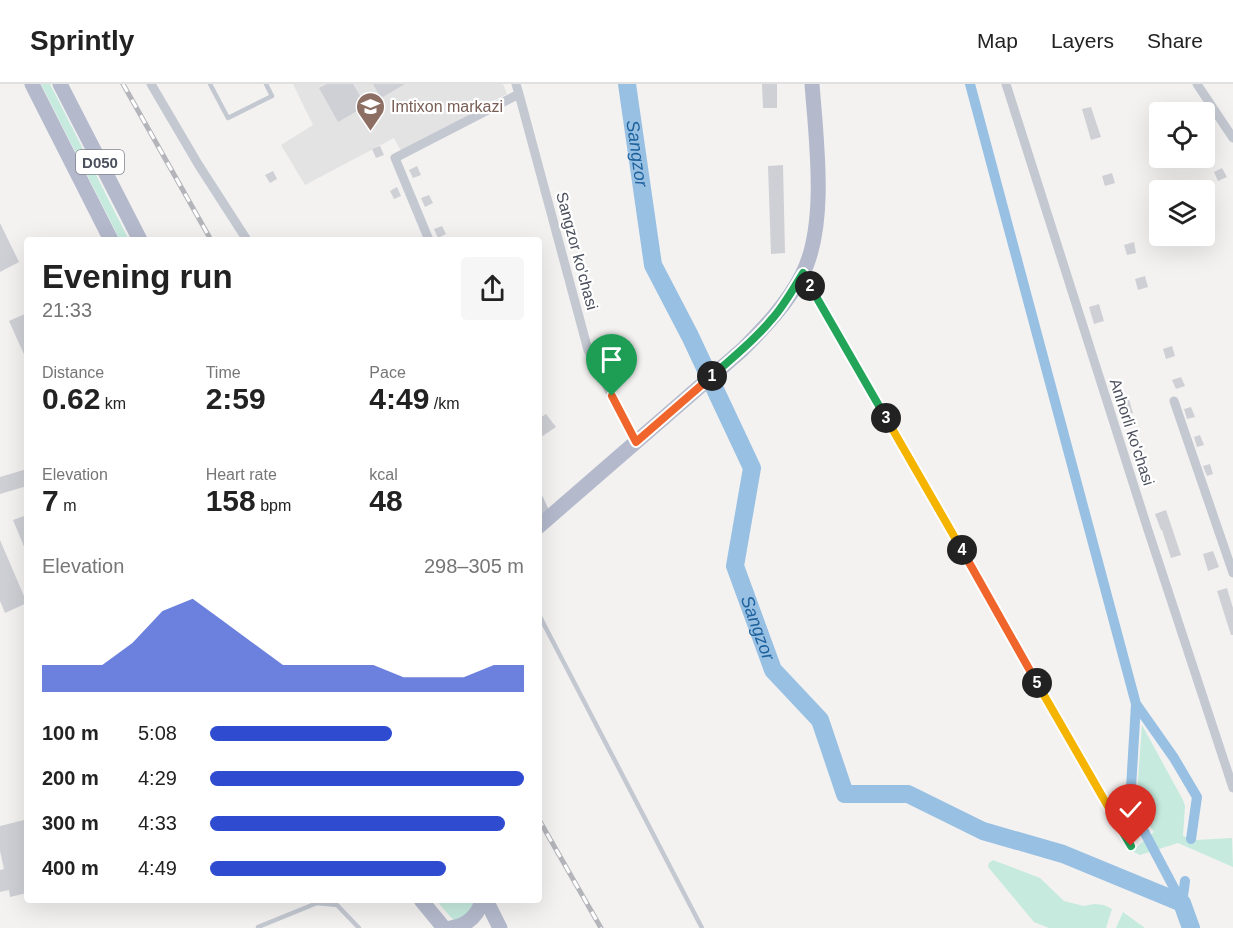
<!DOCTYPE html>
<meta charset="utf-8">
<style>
:root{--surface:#fff;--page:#f6f6f6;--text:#222;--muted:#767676;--line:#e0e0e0;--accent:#2f4bd0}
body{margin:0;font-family:Arial,sans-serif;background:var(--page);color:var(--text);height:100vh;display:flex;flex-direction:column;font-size:22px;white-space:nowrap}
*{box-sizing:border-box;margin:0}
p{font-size:20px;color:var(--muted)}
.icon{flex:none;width:33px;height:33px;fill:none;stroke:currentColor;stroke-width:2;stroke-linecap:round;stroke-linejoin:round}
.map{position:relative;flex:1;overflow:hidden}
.details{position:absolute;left:24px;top:153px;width:518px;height:666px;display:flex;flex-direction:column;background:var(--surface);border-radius:6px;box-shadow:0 6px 24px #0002}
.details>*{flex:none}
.buttons{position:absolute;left:1149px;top:18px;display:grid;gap:12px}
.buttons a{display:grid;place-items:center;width:66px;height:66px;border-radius:6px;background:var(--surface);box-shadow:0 6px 24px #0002;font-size:30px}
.pin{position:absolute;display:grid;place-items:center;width:51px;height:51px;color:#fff;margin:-62px -26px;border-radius:50% 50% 50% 0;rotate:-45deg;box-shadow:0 0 6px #0007}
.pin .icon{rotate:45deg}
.km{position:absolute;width:30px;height:30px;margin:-15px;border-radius:50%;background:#222;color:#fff;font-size:16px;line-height:30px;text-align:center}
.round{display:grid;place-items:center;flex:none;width:63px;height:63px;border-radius:6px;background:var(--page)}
.overview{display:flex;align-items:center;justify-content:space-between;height:102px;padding:0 18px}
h1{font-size:33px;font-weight:800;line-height:45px}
.metrics{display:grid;grid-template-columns:repeat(3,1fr);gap:9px;height:102px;padding:6px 18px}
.metrics div{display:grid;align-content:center}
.metrics b{font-size:30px;font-weight:800}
.metrics small{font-size:16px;font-weight:400}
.metrics p{font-size:16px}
.chart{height:168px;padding:12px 18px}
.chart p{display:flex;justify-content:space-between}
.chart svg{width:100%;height:108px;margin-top:6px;fill:var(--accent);opacity:.7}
ul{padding:0 18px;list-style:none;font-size:20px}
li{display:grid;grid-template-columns:96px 72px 1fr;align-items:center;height:45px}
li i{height:15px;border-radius:8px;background:var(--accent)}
header{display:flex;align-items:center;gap:36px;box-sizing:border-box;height:84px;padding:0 30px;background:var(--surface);border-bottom:2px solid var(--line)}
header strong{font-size:28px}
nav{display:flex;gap:33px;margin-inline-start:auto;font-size:21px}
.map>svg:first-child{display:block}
.education{fill:#e4e3e3}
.green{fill:#c6ebde}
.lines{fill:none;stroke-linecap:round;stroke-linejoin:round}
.canal{stroke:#98c0e3;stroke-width:10}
.river{stroke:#98c0e3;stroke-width:18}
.building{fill:#cfd0d5}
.lane{stroke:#c4c8d1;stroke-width:4.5}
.street{stroke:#c4c8d1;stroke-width:9}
.primary{stroke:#b4bacc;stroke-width:15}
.rail-casing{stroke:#b4b5ba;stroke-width:5}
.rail{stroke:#fff;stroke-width:3;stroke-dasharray:9;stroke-linecap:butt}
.split-1-casing{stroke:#fff;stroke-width:12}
.split-2-casing{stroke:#fff;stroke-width:12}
.split-3-casing{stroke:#fff;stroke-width:12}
.split-4-casing{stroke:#fff;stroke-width:12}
.split-5-casing{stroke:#fff;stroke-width:12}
.split-6-casing{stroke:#fff;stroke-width:12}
.split-7-casing{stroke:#fff;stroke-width:12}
.split-1{stroke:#f0652b;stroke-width:8}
.split-2{stroke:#22a559;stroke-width:8}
.split-3{stroke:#22a559;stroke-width:8}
.split-4{stroke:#f5b400;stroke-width:8}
.split-5{stroke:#f0652b;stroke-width:8}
.split-6{stroke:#f5b400;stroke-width:8}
.split-7{stroke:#22a559;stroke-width:8}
.labels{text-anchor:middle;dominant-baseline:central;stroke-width:4.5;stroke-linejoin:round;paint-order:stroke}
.shield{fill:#fff;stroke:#81848e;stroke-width:1.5}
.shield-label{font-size:15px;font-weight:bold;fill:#4b505d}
.education-label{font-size:16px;fill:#785e54;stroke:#fff;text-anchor:start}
.street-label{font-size:16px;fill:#4b505d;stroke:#fff}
.water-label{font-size:18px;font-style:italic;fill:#1d619d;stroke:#fff}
</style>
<header>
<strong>Sprintly</strong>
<nav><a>Map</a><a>Layers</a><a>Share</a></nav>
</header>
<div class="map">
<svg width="1233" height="844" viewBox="0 0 1233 844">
<rect width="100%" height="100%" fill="#f3f2f1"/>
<!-- education -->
<path class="education" d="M293,0H503L507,10L401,67L394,54L305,101L281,61L313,41Z"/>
<!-- green -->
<path class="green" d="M41,0H50L129,156H120Z
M1142,641L1183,716L1185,722L1183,752L1195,756L1232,754L1233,783L1178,759L1140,771L1132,767L1154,748L1136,722Z
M993,776L1040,794L1064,817L1084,822L1094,820L1104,821L1112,825L1106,844H1049L1034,838L988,783L989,779Z
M436,816H476L475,823L455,838Z
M1123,828L1145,844H1116Z"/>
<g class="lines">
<!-- canal -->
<path class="canal" d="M970,0L1136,620L1130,721L1182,819
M1136,620L1174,674L1197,713L1191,755
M1182,819L1185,797"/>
<!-- river -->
<path class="river" id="s1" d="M627,0L653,181L690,252L752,384L735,482L773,586L820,636L845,710H908L983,747L1063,770L1182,819L1191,844"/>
</g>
<!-- building -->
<path class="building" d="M327,0H353L366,22L338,38L319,4Z
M373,0H405L381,14Z
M762,0H777V24H763Z
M1196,19L1200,28H1175Z
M1091,23L1101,53L1091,56L1082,25Z
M380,62L384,71L376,74L372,65Z
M783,81L785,169L771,170L768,82Z
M417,82L421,91L413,94L409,86Z
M1222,84L1227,93L1218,97L1214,88Z
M273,87L277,95L270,99L265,91Z
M1112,89L1115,99L1105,102L1102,92Z
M397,103L401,112L394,115L390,107Z
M429,111L433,119L425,123L421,114Z
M0,139L19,178L0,188Z
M442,142L446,150L438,154L434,145Z
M1134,158L1136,169L1127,171L1124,161Z
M1145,192L1148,203L1138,206L1135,195Z
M1099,220L1104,237L1094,240L1089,223Z
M27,229V277L9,237Z
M1172,262L1175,272L1166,275L1163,265Z
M1181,293L1185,302L1176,305L1172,296Z
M1128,312L1133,329L1123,332L1118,316Z
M1191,323L1195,333L1187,335L1184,325Z
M546,330L556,343L538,355V335Z
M1200,351L1204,361L1197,363L1194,353Z
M1210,380L1213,390L1207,392L1203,382Z
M27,385V402L0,410V393Z
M1166,426L1181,471L1171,474L1162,446H1161L1155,430Z
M27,431V470L13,436Z
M0,456L27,519L5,529L0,517Z
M1213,467L1219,483L1208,487L1203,470Z
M1227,504L1233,524V551H1231L1217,507Z
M24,736L27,746V809L10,813L9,806L0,808V786L4,785L0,767V742Z"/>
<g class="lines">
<!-- lane -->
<path class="lane" d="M210,0L228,34L272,12L266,0
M804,191L1131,762
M538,529L702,844
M258,843L317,819L337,821L359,844"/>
<!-- street -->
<path class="street" d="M151,0L198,80L247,156
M1006,0L1148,446L1233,704
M1197,0L1233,54
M519,10L588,266L636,358
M429,156L395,74L519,10L516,0
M1174,317L1233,489
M538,413L548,435"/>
<!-- primary -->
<path class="primary" d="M32,0L111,156
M60,0L140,156
M538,443L742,266C765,243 787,220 802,191C828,141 816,55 812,0
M421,816L444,844
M486,816L500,844
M451,844C468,841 478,832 482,816"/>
<defs>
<path id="rail" d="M123,0L211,156
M538,734L601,844"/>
</defs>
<!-- rail casing -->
<use href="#rail" class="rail-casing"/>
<!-- rail -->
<use href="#rail" class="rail"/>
</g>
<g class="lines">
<defs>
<path id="split-1" d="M612,312L636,358L712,292"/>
<path id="split-2" d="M712,292C732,274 754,257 771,236C784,222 793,205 803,189L810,202"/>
<path id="split-3" d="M810,202L886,334"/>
<path id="split-4" d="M886,334L962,466"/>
<path id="split-5" d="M962,466L1037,599"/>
<path id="split-6" d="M1037,599L1113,731"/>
<path id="split-7" d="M1113,731L1131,762"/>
</defs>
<!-- split-1 casing -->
<use href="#split-1" class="split-1-casing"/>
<!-- split-2 casing -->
<use href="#split-2" class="split-2-casing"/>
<!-- split-3 casing -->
<use href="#split-3" class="split-3-casing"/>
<!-- split-4 casing -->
<use href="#split-4" class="split-4-casing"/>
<!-- split-5 casing -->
<use href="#split-5" class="split-5-casing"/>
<!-- split-6 casing -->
<use href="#split-6" class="split-6-casing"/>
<!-- split-7 casing -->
<use href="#split-7" class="split-7-casing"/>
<!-- split-1 -->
<use href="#split-1" class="split-1"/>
<!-- split-2 -->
<use href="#split-2" class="split-2"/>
<!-- split-3 -->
<use href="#split-3" class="split-3"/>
<!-- split-4 -->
<use href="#split-4" class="split-4"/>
<!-- split-5 -->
<use href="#split-5" class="split-5"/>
<!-- split-6 -->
<use href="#split-6" class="split-6"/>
<!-- split-7 -->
<use href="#split-7" class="split-7"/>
</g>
<!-- icons -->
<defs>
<symbol id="university-pin" viewBox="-11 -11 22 30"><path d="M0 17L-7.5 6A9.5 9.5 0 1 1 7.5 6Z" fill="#8d6e63" stroke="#fff"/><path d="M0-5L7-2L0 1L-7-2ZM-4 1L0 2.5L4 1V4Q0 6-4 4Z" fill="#fff"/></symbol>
</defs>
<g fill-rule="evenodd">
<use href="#university-pin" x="354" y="6" width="33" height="45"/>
</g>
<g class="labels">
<!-- shield labels -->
<rect class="shield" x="76" y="66" width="48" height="24" rx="4.5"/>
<g class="shield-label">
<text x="100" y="78">D050</text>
</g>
<!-- education labels -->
<g class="education-label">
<text x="391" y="22">Imtixon markazi</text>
</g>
<!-- street labels -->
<g class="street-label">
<text transform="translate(577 167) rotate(75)">Sangzor ko'chasi</text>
<text transform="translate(1132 348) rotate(72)">Anhorli ko'chasi</text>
</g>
<!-- water labels -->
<g class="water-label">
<text stroke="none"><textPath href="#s1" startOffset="70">Sangzor</textPath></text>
<text stroke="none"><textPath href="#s1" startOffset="574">Sangzor</textPath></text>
</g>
</g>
</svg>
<div class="buttons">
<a><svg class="icon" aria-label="locate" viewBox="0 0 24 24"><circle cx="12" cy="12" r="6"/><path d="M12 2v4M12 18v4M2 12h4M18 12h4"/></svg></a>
<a><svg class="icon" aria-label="layers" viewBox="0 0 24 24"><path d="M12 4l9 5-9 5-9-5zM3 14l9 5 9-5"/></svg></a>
</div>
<div class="pin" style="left:612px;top:312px;background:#1e9e55"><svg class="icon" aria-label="arrive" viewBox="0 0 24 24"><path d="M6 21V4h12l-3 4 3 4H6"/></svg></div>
<div class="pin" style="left:1131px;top:762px;background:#d93025"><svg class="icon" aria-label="check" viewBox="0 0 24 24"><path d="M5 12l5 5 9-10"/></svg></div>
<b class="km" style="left:712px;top:292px">1</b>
<b class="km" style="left:810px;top:202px">2</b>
<b class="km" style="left:886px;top:334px">3</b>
<b class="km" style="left:962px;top:466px">4</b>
<b class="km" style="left:1037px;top:599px">5</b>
<section class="details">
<div class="overview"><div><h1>Evening run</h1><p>21:33</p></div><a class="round"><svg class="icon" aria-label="share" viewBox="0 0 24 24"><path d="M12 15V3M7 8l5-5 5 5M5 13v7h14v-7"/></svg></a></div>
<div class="metrics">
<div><p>Distance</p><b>0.62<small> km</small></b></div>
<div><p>Time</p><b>2:59</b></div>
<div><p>Pace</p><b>4:49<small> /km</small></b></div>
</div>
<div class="metrics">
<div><p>Elevation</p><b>7<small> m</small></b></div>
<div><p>Heart rate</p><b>158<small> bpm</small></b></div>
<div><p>kcal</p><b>48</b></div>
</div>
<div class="chart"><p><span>Elevation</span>298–305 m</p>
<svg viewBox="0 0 160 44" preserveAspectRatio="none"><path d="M0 44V33L10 33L20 33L30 24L40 11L50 6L60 15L70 24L80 33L90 33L100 33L110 33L120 38L130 38L140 38L150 33L160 33V44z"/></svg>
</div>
<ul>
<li><b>100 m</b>5:08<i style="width:58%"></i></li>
<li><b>200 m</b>4:29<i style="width:100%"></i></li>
<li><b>300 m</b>4:33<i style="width:94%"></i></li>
<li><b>400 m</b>4:49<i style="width:75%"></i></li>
</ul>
</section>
</div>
